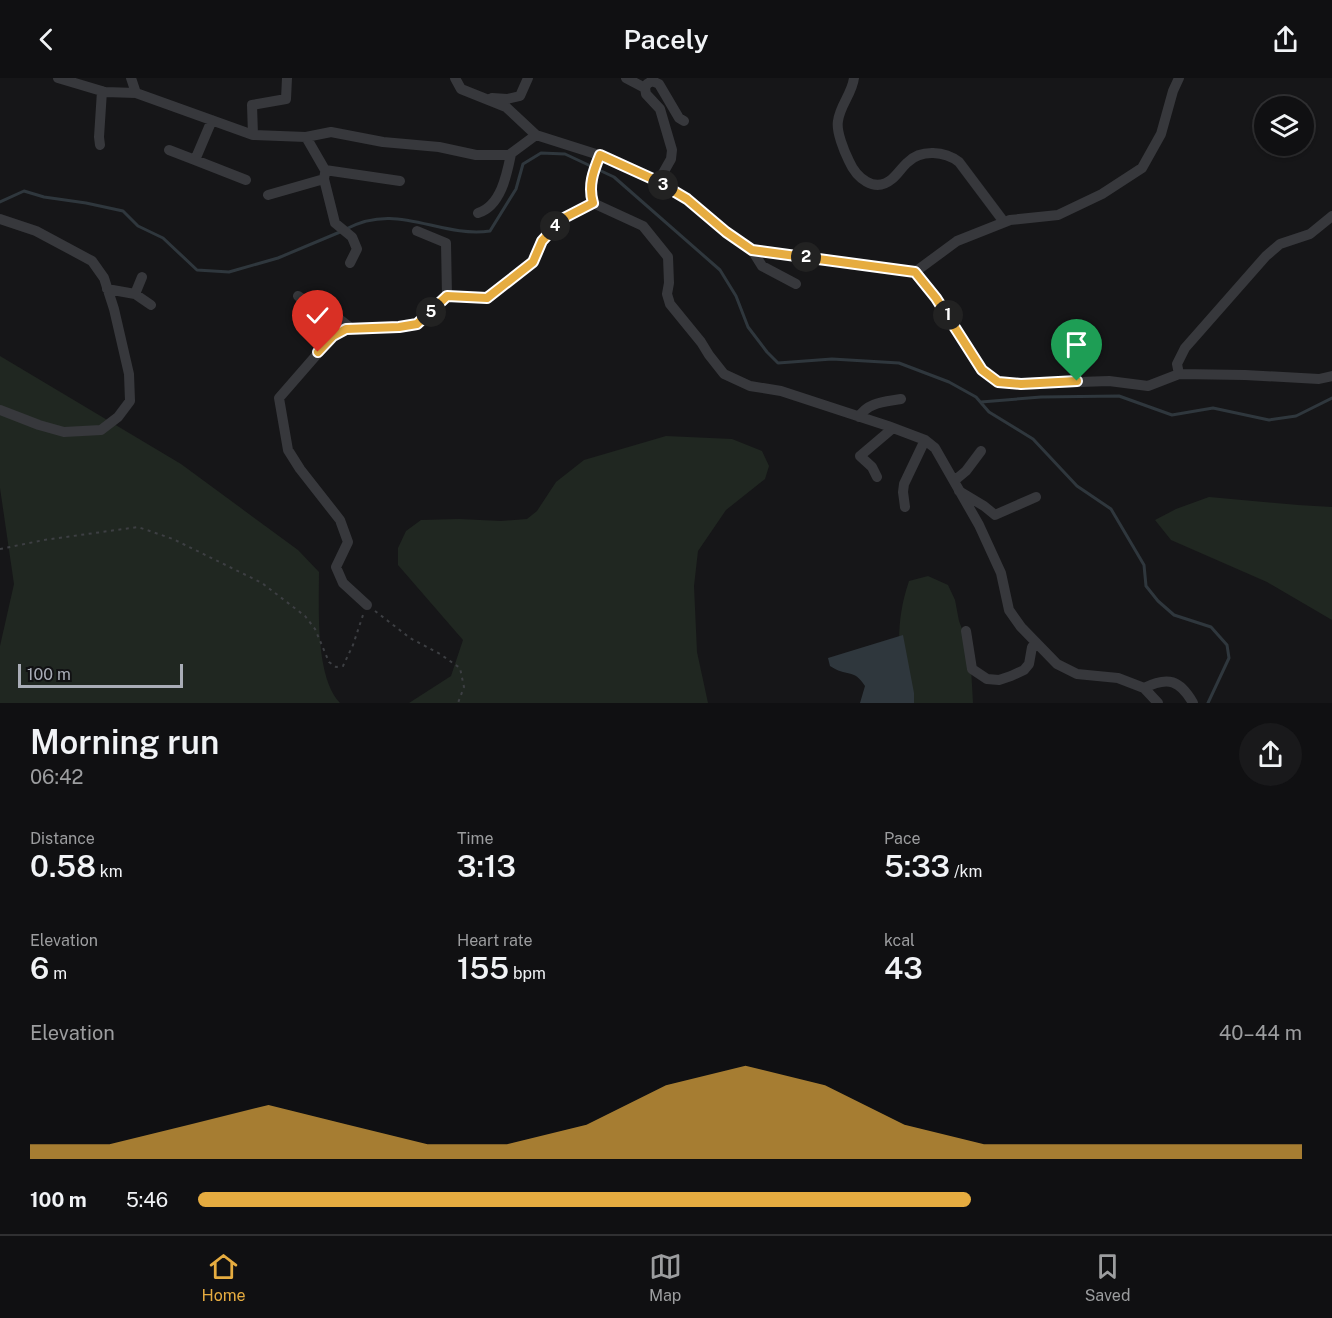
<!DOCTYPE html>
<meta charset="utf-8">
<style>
:root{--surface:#101012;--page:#19191b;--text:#f1f3f6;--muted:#9c9d9f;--line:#303032;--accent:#e6ac40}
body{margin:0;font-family:"Public Sans",sans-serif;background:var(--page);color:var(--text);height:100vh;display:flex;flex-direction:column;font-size:22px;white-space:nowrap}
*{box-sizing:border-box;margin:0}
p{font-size:20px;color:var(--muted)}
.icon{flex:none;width:33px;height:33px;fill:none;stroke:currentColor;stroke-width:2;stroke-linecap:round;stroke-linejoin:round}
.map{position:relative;height:625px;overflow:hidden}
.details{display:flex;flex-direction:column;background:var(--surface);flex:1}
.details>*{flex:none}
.controls{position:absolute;left:1254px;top:18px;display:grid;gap:12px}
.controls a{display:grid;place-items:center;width:60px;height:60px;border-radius:50%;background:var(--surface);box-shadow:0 2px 4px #0004,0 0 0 2px var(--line);font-size:30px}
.scale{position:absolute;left:18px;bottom:15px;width:165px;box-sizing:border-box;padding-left:6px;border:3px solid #a9adb7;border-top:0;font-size:16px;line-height:21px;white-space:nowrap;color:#a9adb7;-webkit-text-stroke:4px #111113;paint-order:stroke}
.pin{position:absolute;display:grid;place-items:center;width:51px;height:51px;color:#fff;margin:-62px -26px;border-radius:50% 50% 50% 0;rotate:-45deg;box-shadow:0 0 6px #0007}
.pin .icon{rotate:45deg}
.km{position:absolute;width:30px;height:30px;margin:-15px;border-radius:50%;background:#222;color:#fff;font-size:16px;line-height:30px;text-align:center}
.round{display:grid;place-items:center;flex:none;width:63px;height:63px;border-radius:32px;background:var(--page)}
.headline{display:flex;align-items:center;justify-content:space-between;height:102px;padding:0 30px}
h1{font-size:33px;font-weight:600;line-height:45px}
.stats{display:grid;grid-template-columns:repeat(3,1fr);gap:9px;height:102px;padding:6px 30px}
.stats div{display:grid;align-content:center}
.stats b{font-size:30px;font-weight:600}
.stats small{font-size:16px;font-weight:400}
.stats p{font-size:16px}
.chart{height:168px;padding:12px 30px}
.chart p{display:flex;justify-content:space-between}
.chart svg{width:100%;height:108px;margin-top:6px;fill:var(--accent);opacity:.7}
ul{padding:0 30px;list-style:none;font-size:20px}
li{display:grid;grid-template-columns:96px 72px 1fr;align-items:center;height:45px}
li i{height:15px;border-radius:8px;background:var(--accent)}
header{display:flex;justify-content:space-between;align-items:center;height:78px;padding:0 30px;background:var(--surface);font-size:27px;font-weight:600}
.tabs{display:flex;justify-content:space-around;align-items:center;height:84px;border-top:2px solid var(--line);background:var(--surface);font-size:16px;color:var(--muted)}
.tabs a{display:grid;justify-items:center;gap:3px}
.tabs .current{color:var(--accent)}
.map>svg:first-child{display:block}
.green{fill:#202721}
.water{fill:#2f373d}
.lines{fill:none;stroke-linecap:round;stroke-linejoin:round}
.stream{stroke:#2f373d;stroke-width:3}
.path{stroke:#3d3f43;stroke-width:2;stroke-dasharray:3 4.5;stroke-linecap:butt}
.street{stroke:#37383c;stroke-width:10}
.route-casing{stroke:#fff;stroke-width:12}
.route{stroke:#e6ac40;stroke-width:8}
</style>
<header><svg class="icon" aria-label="back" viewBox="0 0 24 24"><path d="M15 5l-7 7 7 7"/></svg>Pacely<svg class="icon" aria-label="share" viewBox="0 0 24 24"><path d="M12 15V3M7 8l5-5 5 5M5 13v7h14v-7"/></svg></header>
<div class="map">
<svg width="1332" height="625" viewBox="0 0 1332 625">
<rect width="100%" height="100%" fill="#161618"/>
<!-- green -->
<path class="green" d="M0,278L181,386L298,472L319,494C319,529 315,599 340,625H0V568L14,506L0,410Z
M666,358L732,361L762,373L769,388L765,401L726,432L698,473L694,508L697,574L708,625H409L451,598L463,562L398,487V470L406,453L421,442L459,441L501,443L527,441L537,433L556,404L584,382Z
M1209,419L1298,427L1332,429V542L1267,504L1171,462L1155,442L1176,431Z
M928,498L948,507L955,522L959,543L970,572L973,625H905C899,581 894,547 909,503Z"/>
<!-- water -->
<path class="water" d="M903,557L914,615V625H860L865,608C854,590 846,599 830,588L828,580Z"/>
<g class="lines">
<!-- stream -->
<path class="stream" d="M0,124L24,113L44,119L86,125L123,133L138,148L163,160L197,192L229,194L278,180L340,154
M346,151C398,123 438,160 490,153L516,111L523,86L541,75L565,76L614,99L720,192L736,218L748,249L767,274L778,285L832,281L899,285L949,304L976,319L989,334L1033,361L1077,408L1111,431L1144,487L1146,508L1158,523L1174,537L1211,549L1227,567L1229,580L1208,625
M981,324L1041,319L1119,318L1172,337L1213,330L1269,342L1296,338L1332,320"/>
<!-- path -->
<path class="path" d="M0,471L44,462L138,449L173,461L262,505L305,538L315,551L329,584L336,589L343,588L353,567L363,537
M375,533L410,560L440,576L460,590L464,609L458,625"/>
<!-- street -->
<path class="street" d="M58,0L105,14L136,15L253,57L306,59L331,54L383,64L439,69L476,77H509L536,57L599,77L655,102L687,121L726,154L752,172L915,194L936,220L982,292L998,304L1021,306L1109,303L1148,308L1179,296L1245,297L1319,301L1332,298
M131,0L136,15
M455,0L461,11L506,29L536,57
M626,0L645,10
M854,0C852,16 840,27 838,43C836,53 844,73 849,83C856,99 874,116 892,101C898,96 902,89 908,84C921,71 945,73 959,84L1004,144
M492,20L507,21L520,18L528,0
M253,57L252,27L286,21L287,0
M306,59L325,92L400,103
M100,67L99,59L102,13
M169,72L195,82L212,42
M195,82L246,102
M324,101L335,145L352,159L357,171L350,185
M658,104L671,81L672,72L660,31L646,16L645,10L647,6L652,3L659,6L679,40L684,43
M268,117L324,101L325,95
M593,125C588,107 593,94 599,77
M478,135C501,128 507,96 511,76
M0,141L36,153L92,183L104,200L114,231L129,296L130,323L118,339L101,352L64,354L39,347L0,332
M417,153L446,165L447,218
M752,172L762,188L796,206
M915,194L957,163L1010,142L1058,137L1102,116L1142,90L1161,56L1173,13L1179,0
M107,211L135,216L151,227
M135,216L142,199
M298,218L307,224L325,230L352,251
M1179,296L1177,286L1185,270L1266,178L1280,166L1310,156L1332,138
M859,339C868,324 885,324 901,321
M877,399L872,389L860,378L893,350
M954,403L966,393L981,373
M959,413L984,428L995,437L1036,419
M905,429L903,414L904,406L925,362
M367,527L343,505L336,489L348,464L340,442L300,391L288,372L279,320L333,258L346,251L399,249L417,246L447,218L487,220L533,184L541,163L562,141L593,125L643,148L668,179L669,205L667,216L670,226L701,264L709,277L724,296L750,308L781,313L888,348L925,362L935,370L979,447L1001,495L1009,532L1021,549L1057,586L1077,596L1118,600L1144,610L1158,625
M966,553L972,591L987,601L999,602L1011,598L1024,592L1029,586L1032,569L1038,567
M1144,610C1168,598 1180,602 1193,625"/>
</g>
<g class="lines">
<defs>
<path id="route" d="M318,274L333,258L346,251L399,249L417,246L447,218L487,220L533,184L542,163L562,141L593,125C588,108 593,94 600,77L655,102L687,121L726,154L752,172L915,194L936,220L982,292L998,304L1021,306L1077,303"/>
</defs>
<!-- route casing -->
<use href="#route" class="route-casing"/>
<!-- route -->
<use href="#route" class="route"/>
</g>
</svg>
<div class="controls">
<a><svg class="icon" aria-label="layers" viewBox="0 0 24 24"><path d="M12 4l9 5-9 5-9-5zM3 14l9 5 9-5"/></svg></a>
</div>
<div class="scale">100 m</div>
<div class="pin" style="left:1077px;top:303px;background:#1e9e55"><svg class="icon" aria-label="arrive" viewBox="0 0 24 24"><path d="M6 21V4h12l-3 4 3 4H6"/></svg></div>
<div class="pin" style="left:318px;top:274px;background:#d93025"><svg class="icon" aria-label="check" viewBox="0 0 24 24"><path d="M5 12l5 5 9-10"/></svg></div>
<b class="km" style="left:948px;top:237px">1</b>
<b class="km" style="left:806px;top:179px">2</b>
<b class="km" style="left:663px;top:107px">3</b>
<b class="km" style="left:555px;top:148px">4</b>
<b class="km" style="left:431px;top:234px">5</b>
</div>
<section class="details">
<div class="headline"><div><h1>Morning run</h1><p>06:42</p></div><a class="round"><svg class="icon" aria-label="share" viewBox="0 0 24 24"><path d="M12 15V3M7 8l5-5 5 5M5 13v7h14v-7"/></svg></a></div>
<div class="stats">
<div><p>Distance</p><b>0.58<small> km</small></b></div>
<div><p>Time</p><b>3:13</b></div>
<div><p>Pace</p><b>5:33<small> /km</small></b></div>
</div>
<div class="stats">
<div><p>Elevation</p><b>6<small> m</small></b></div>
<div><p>Heart rate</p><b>155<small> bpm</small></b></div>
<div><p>kcal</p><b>43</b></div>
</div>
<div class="chart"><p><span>Elevation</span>40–44 m</p>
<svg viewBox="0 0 160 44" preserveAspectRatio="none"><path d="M0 44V38L10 38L20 30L30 22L40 30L50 38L60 38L70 30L80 14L90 6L100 14L110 30L120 38L130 38L140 38L150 38L160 38V44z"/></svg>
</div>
<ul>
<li><b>100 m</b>5:46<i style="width:70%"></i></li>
</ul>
</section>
<nav class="tabs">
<a class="current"><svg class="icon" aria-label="home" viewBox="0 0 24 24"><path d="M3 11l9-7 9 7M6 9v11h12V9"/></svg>Home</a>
<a><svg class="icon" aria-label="map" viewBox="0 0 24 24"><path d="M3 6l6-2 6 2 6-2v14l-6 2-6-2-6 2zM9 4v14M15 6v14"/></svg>Map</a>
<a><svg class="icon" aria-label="saved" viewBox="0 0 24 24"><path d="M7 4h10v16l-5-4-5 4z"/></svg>Saved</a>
</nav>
